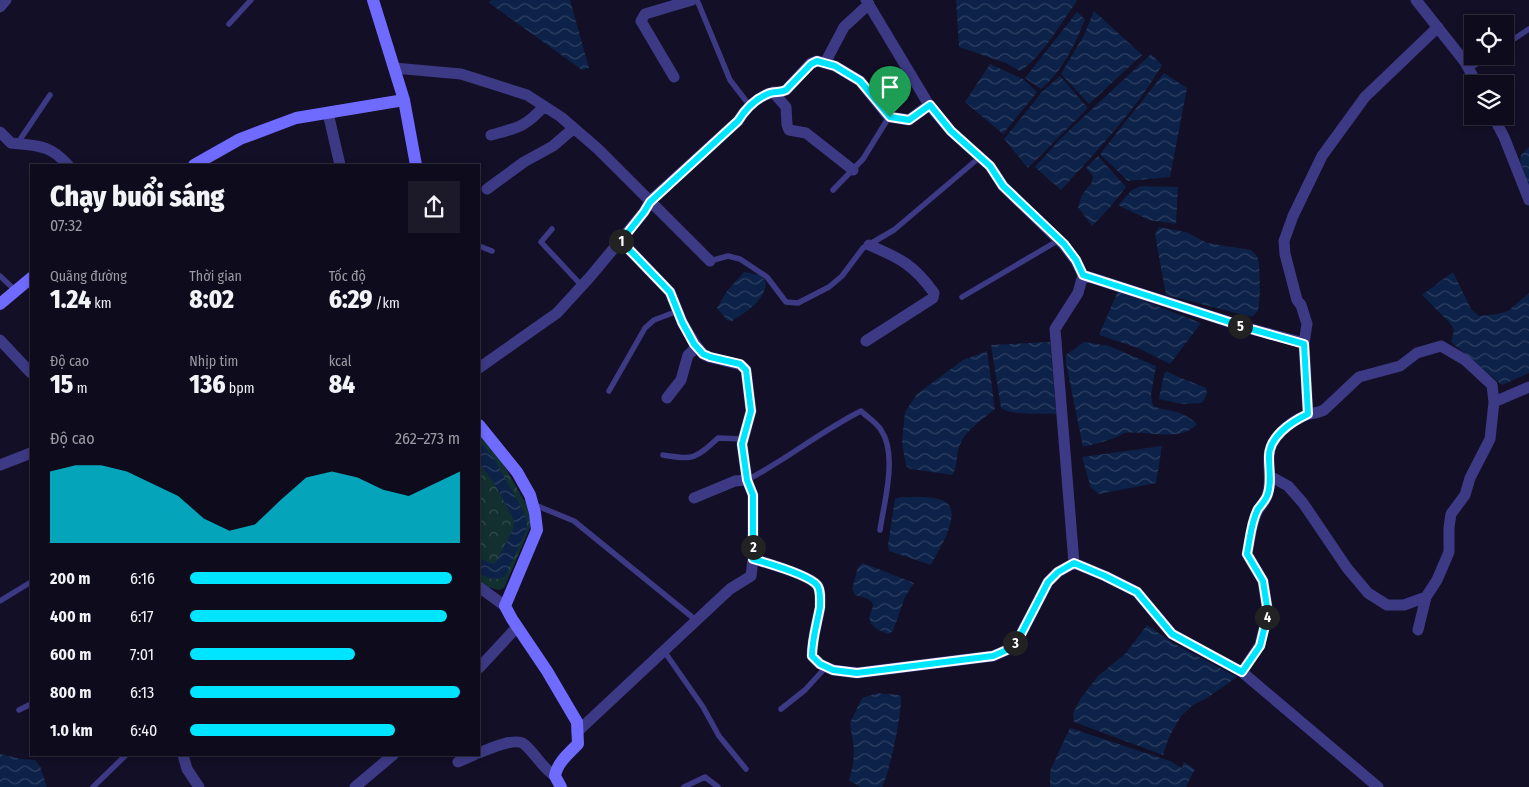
<!DOCTYPE html>
<html lang="vi">
<meta charset="utf-8">
<style>
:root{--surface:#0e0b1c;--page:#1c1929;--text:#f1f3f6;--muted:#9b9ba3;--line:#2e2b3b;--accent:#00e5ff}
body{margin:0;font-family:"Fira Sans Condensed",sans-serif;background:var(--page);color:var(--text);height:100vh;display:flex;flex-direction:column;font-size:19px;white-space:nowrap}
*{box-sizing:border-box;margin:0}
p{font-size:16px;color:var(--muted)}
.icon{flex:none;width:28px;height:28px;fill:none;stroke:currentColor;stroke-width:2;stroke-linecap:round;stroke-linejoin:round}
.map{position:relative;flex:1;overflow:hidden}
.drawer{position:absolute;left:30px;top:164px;width:450px;height:592px;display:flex;flex-direction:column;background:var(--surface);border-radius:0px;box-shadow:0 2px 8px #0003,0 0 0 1px var(--line)}
.drawer>*{flex:none}
.controls{position:absolute;left:1464px;top:15px;display:grid;gap:10px}
.controls a{display:grid;place-items:center;width:50px;height:50px;border-radius:0px;background:var(--surface);box-shadow:0 2px 8px #0003,0 0 0 1px var(--line);font-size:25px}
.pin{position:absolute;display:grid;place-items:center;width:42px;height:42px;color:#fff;margin:-51px -21px;border-radius:50% 50% 50% 0;rotate:-45deg;box-shadow:0 0 5px #0007}
.pin .icon{rotate:45deg}
.km{position:absolute;width:25px;height:25px;margin:-12px;border-radius:50%;background:#222;color:#fff;font-size:14px;line-height:25px;text-align:center}
.round{display:grid;place-items:center;flex:none;width:52px;height:52px;border-radius:0px;background:var(--page)}
.overview{display:flex;align-items:center;justify-content:space-between;height:85px;padding:0 20px}
h1{font-size:28px;font-weight:800;line-height:38px}
.metrics{display:grid;grid-template-columns:repeat(3,1fr);gap:8px;height:85px;padding:5px 20px}
.metrics div{display:grid;align-content:center}
.metrics b{font-size:25px;font-weight:800}
.metrics small{font-size:14px;font-weight:400}
.metrics p{font-size:14px}
.chart{height:140px;padding:10px 20px}
.chart p{display:flex;justify-content:space-between}
.chart svg{width:100%;height:90px;margin-top:5px;fill:var(--accent);opacity:.7}
ul{padding:0 20px;list-style:none;font-size:16px}
li{display:grid;grid-template-columns:80px 60px 1fr;align-items:center;height:38px}
li i{height:12px;border-radius:6px;background:var(--accent)}
.map>svg:first-child{display:block}
.park{fill:url(#park-crowns)}
.water{fill:url(#water-waves)}
.lines{fill:none;stroke-linecap:round;stroke-linejoin:round}
.lane{stroke:#3d3a85;stroke-width:5.5}
.street{stroke:#3d3a85;stroke-width:11}
.secondary{stroke:#6f6bff;stroke-width:12}
.route-casing{stroke:#fff;stroke-width:10}
.route{stroke:#00e5ff;stroke-width:6}
</style>
<div class="map">
<svg width="1529" height="787" viewBox="0 0 1529 787">
<defs>
<pattern id="park-crowns" width="20" height="18" patternUnits="userSpaceOnUse" patternTransform="scale(1.25)"><rect width="20" height="18" fill="#12302f"/><path d="M2 6a3 3 0 1 1 6 0M12 15a3 3 0 1 1 6 0" fill="none" stroke="#344d4e"/></pattern>
<pattern id="water-waves" width="16" height="10" patternUnits="userSpaceOnUse" patternTransform="scale(1.25)"><rect width="16" height="10" fill="#0c2248"/><path d="M0 5q4-4 8 0t8 0" fill="none" stroke="#2f4163"/></pattern>
</defs>
<rect width="100%" height="100%" fill="#130f26"/>
<!-- park -->
<path class="park" d="M479,435L497,456L508,472L526,504L532,523L504,588L499,590L488,587L479,580Z"/>
<!-- water -->
<path class="water" d="M492,0H570L589,68L582,70L488,2Z
M956,0H1076L1077,1C1062,21 1041,59 1020,71L1006,63L959,47Z
M1094,11L1142,55L1089,104L1061,74L1084,35Z
M1077,12L1085,19C1074,47 1063,70 1041,89L1025,78Z
M1151,54L1162,65C1135,111 1097,151 1061,190L1035,167L1060,139Z
M990,64L1023,79L1037,92L1003,134L965,102Z
M1164,73L1187,88L1170,177L1128,181L1100,154Z
M1060,76L1088,108L1028,168L1004,139L1042,92Z
M1529,147V187L1520,161L1521,155Z
M1098,156L1126,187L1112,205L1092,226L1078,207L1082,195L1092,182L1093,176L1086,168Z
M1141,186L1178,187L1176,224L1149,220L1118,205L1132,190Z
M1159,227L1186,232L1207,243L1251,250L1257,256L1259,264L1260,291L1258,311L1252,317L1166,295L1155,235Z
M744,272L760,275L766,282C765,302 746,311 732,321L727,320L717,308L727,291Z
M1453,272L1471,309L1479,316L1498,314L1508,311L1529,293V373L1502,385L1451,342L1454,330L1449,322L1422,295Z
M1118,291L1201,323L1170,364L1138,348L1099,335Z
M1050,342L1056,414C1041,413 1013,416 1001,408L991,345Z
M1084,342L1109,346L1156,366L1151,395L1153,406C1172,413 1179,408 1197,424C1181,443 1145,430 1125,433C1121,434 1118,437 1114,438C1104,442 1093,444 1083,447L1066,363V355Z
M987,351L995,409C982,420 965,430 959,447C956,456 958,467 952,475L911,469L906,466L902,442L905,412L917,394L963,360Z
M1167,371C1180,379 1193,382 1206,388L1207,394L1202,403L1182,404L1159,399L1164,374Z
M479,441L493,457L525,514L527,523L526,531L505,576C495,581 488,579 479,573V558L488,562L495,564L514,527L513,518L494,483L479,463Z
M1162,446L1156,483L1099,494L1091,488L1082,457Z
M901,497C912,498 923,496 933,498C972,502 939,548 931,565L889,551L888,545L895,499Z
M863,563L914,583L905,597L893,631L888,634C882,631 874,629 871,623C864,609 888,603 855,595L852,589L858,567Z
M1147,625L1173,643L1237,677L1207,698L1193,705L1181,716L1169,737L1163,755L1074,722L1073,713L1081,698L1098,676L1126,653Z
M878,693C886,695 893,693 901,696C902,713 890,772 882,787H860L849,780L853,765L854,749L850,723L862,698Z
M1070,728L1170,761L1182,768L1184,762L1195,769L1186,787H1050V771Z
M0,754L21,759L35,760L40,766L47,787H0Z"/>
<g class="lines">
<!-- lane -->
<path class="lane" d="M697,0L730,80L750,106
M229,24L251,0
M1505,45L1529,29
M1469,69L1488,56
M17,144L50,95
M833,190L863,159L889,117
M552,229L541,242L582,286
M479,246L492,251
M710,261L728,256L740,259L767,277L786,302L798,303L829,287L842,276L863,248L894,230L980,157
M0,276L16,291
M962,297L1059,240
M609,391L645,328L654,320L678,311
M663,455C694,460 695,459 718,438L743,439
M747,480C786,460 821,431 861,411C867,417 876,422 881,430C898,455 884,502 880,530
M535,505L574,521L697,621
M0,601L31,582
M664,651L703,707L719,736L746,769
M781,709L805,690L826,667
M19,710L31,704
M93,787L126,755
M684,787L705,777L718,787"/>
<!-- street -->
<path class="street" d="M866,0L929,105L951,131L990,166L1003,186L1064,245L1076,261L1083,275L1078,293L1055,329L1074,563
M1416,0L1465,62L1477,84
M0,7L6,0
M825,63L844,27L869,4
M394,68L461,74L527,95L561,117L598,149L710,261
M674,77L641,21L645,14L692,0
M773,92L786,107L787,125L789,130L806,133L853,170
M328,113L340,165
M1493,116L1504,137L1529,200
M0,132L11,143C37,146 49,144 68,165
M491,135C517,128 526,127 544,106
M487,189L524,162L553,146L574,128
M1083,275L1251,329L1304,343
M0,340L31,373
M866,341L933,298L934,293C914,265 900,258 869,245
M479,368L557,313L590,277L644,212L650,201L738,121C746,108 756,98 770,93C776,91 780,93 786,90L811,63L817,61L835,66L860,81L889,117L909,120L929,105
M667,398L681,380L688,355L697,347
M1494,402L1529,387
M1308,414L1304,343L1307,324L1301,305L1297,300L1285,254L1284,241L1293,216L1322,156L1365,97L1438,27
M0,465L31,453
M1270,476L1288,486L1303,503L1347,568L1368,593L1387,605H1404L1426,597
M694,498L735,481L747,480
M753,559C767,563 809,575 817,585C821,590 820,600 820,607C817,624 812,639 812,656L820,664L833,670L857,673L993,656L1009,649L1018,640L1048,582L1058,572L1074,563L1105,576L1137,592L1172,634L1242,672L1378,787
M479,587L505,606
M479,668L517,627
M1242,672L1260,645L1268,613L1263,581L1247,554C1250,540 1251,525 1257,512C1260,506 1265,502 1267,496C1272,483 1268,470 1269,457C1269,438 1290,422 1306,415C1312,413 1318,413 1324,410L1359,377L1400,366L1417,353L1441,346L1465,360L1492,385L1494,402L1490,439L1470,478L1465,495L1451,514L1449,527V552L1437,580L1426,597L1418,630
M577,732L730,589L751,576L753,559V495L747,480L742,444L751,411L746,370L741,365L709,357L703,354L695,344L682,322L670,292L621,241
M479,753C489,749 515,737 524,744C536,754 542,768 555,776
M183,755L187,769L199,787
M458,762L474,755
M355,787L393,755"/>
<!-- secondary -->
<path class="secondary" d="M373,0L404,100L416,165
M194,165L240,139L296,118L404,100
M0,304L31,278
M479,425L517,472L530,495L535,513L537,530L505,606L512,619L547,671L577,722L578,744C569,753 557,763 555,776L561,787"/>
</g>
<g class="lines">
<defs>
<path id="route" d="M817,61L835,66L860,81L890,117L909,120L930,105L951,131L990,166L1003,186L1064,244L1076,260L1083,275L1251,329L1304,344L1308,414C1291,422 1268,437 1269,458C1269,470 1272,485 1267,496C1265,501 1261,505 1258,509C1251,522 1250,539 1247,554L1263,581L1268,613L1260,646L1242,672L1172,634L1137,592L1105,576L1074,563L1058,572L1048,582L1018,640L1009,649L993,656L857,673L833,670L820,664L812,656C812,639 817,624 820,607C820,600 821,590 817,585C809,575 767,563 753,559V495L747,480L742,444L751,411L746,370L740,364L710,357L703,354L694,344L682,322L670,292L621,241L644,212L650,202L738,121C746,108 756,98 770,93C776,91 780,93 786,90L811,64Z"/>
</defs>
<!-- route casing -->
<use href="#route" class="route-casing"/>
<!-- route -->
<use href="#route" class="route"/>
</g>
</svg>
<div class="controls">
<a><svg class="icon" aria-label="locate" viewBox="0 0 24 24"><circle cx="12" cy="12" r="6"/><path d="M12 2v4M12 18v4M2 12h4M18 12h4"/></svg></a>
<a><svg class="icon" aria-label="layers" viewBox="0 0 24 24"><path d="M12 4l9 5-9 5-9-5zM3 14l9 5 9-5"/></svg></a>
</div>
<div class="pin" style="left:890px;top:117px;background:#1e9e55"><svg class="icon" aria-label="arrive" viewBox="0 0 24 24"><path d="M6 21V4h12l-3 4 3 4H6"/></svg></div>
<b class="km" style="left:621px;top:241px">1</b>
<b class="km" style="left:753px;top:547px">2</b>
<b class="km" style="left:1015px;top:643px">3</b>
<b class="km" style="left:1267px;top:617px">4</b>
<b class="km" style="left:1240px;top:326px">5</b>
<section class="drawer">
<div class="overview"><div><h1>Chạy buổi sáng</h1><p>07:32</p></div><a class="round"><svg class="icon" aria-label="share" viewBox="0 0 24 24"><path d="M12 15V3M7 8l5-5 5 5M5 13v7h14v-7"/></svg></a></div>
<div class="metrics">
<div><p>Quãng đường</p><b>1.24<small> km</small></b></div>
<div><p>Thời gian</p><b>8:02</b></div>
<div><p>Tốc độ</p><b>6:29<small> /km</small></b></div>
</div>
<div class="metrics">
<div><p>Độ cao</p><b>15<small> m</small></b></div>
<div><p>Nhịp tim</p><b>136<small> bpm</small></b></div>
<div><p>kcal</p><b>84</b></div>
</div>
<div class="chart"><p><span>Độ cao</span>262–273 m</p>
<svg viewBox="0 0 160 44" preserveAspectRatio="none"><path d="M0 44V9L10 6L20 6L30 9L40 15L50 21L60 32L70 38L80 35L90 23L100 12L110 9L120 12L130 18L140 21L150 15L160 9V44z"/></svg>
</div>
<ul>
<li><b>200 m</b>6:16<i style="width:97%"></i></li>
<li><b>400 m</b>6:17<i style="width:95%"></i></li>
<li><b>600 m</b>7:01<i style="width:61%"></i></li>
<li><b>800 m</b>6:13<i style="width:100%"></i></li>
<li><b>1.0 km</b>6:40<i style="width:76%"></i></li>
</ul>
</section>
</div>
